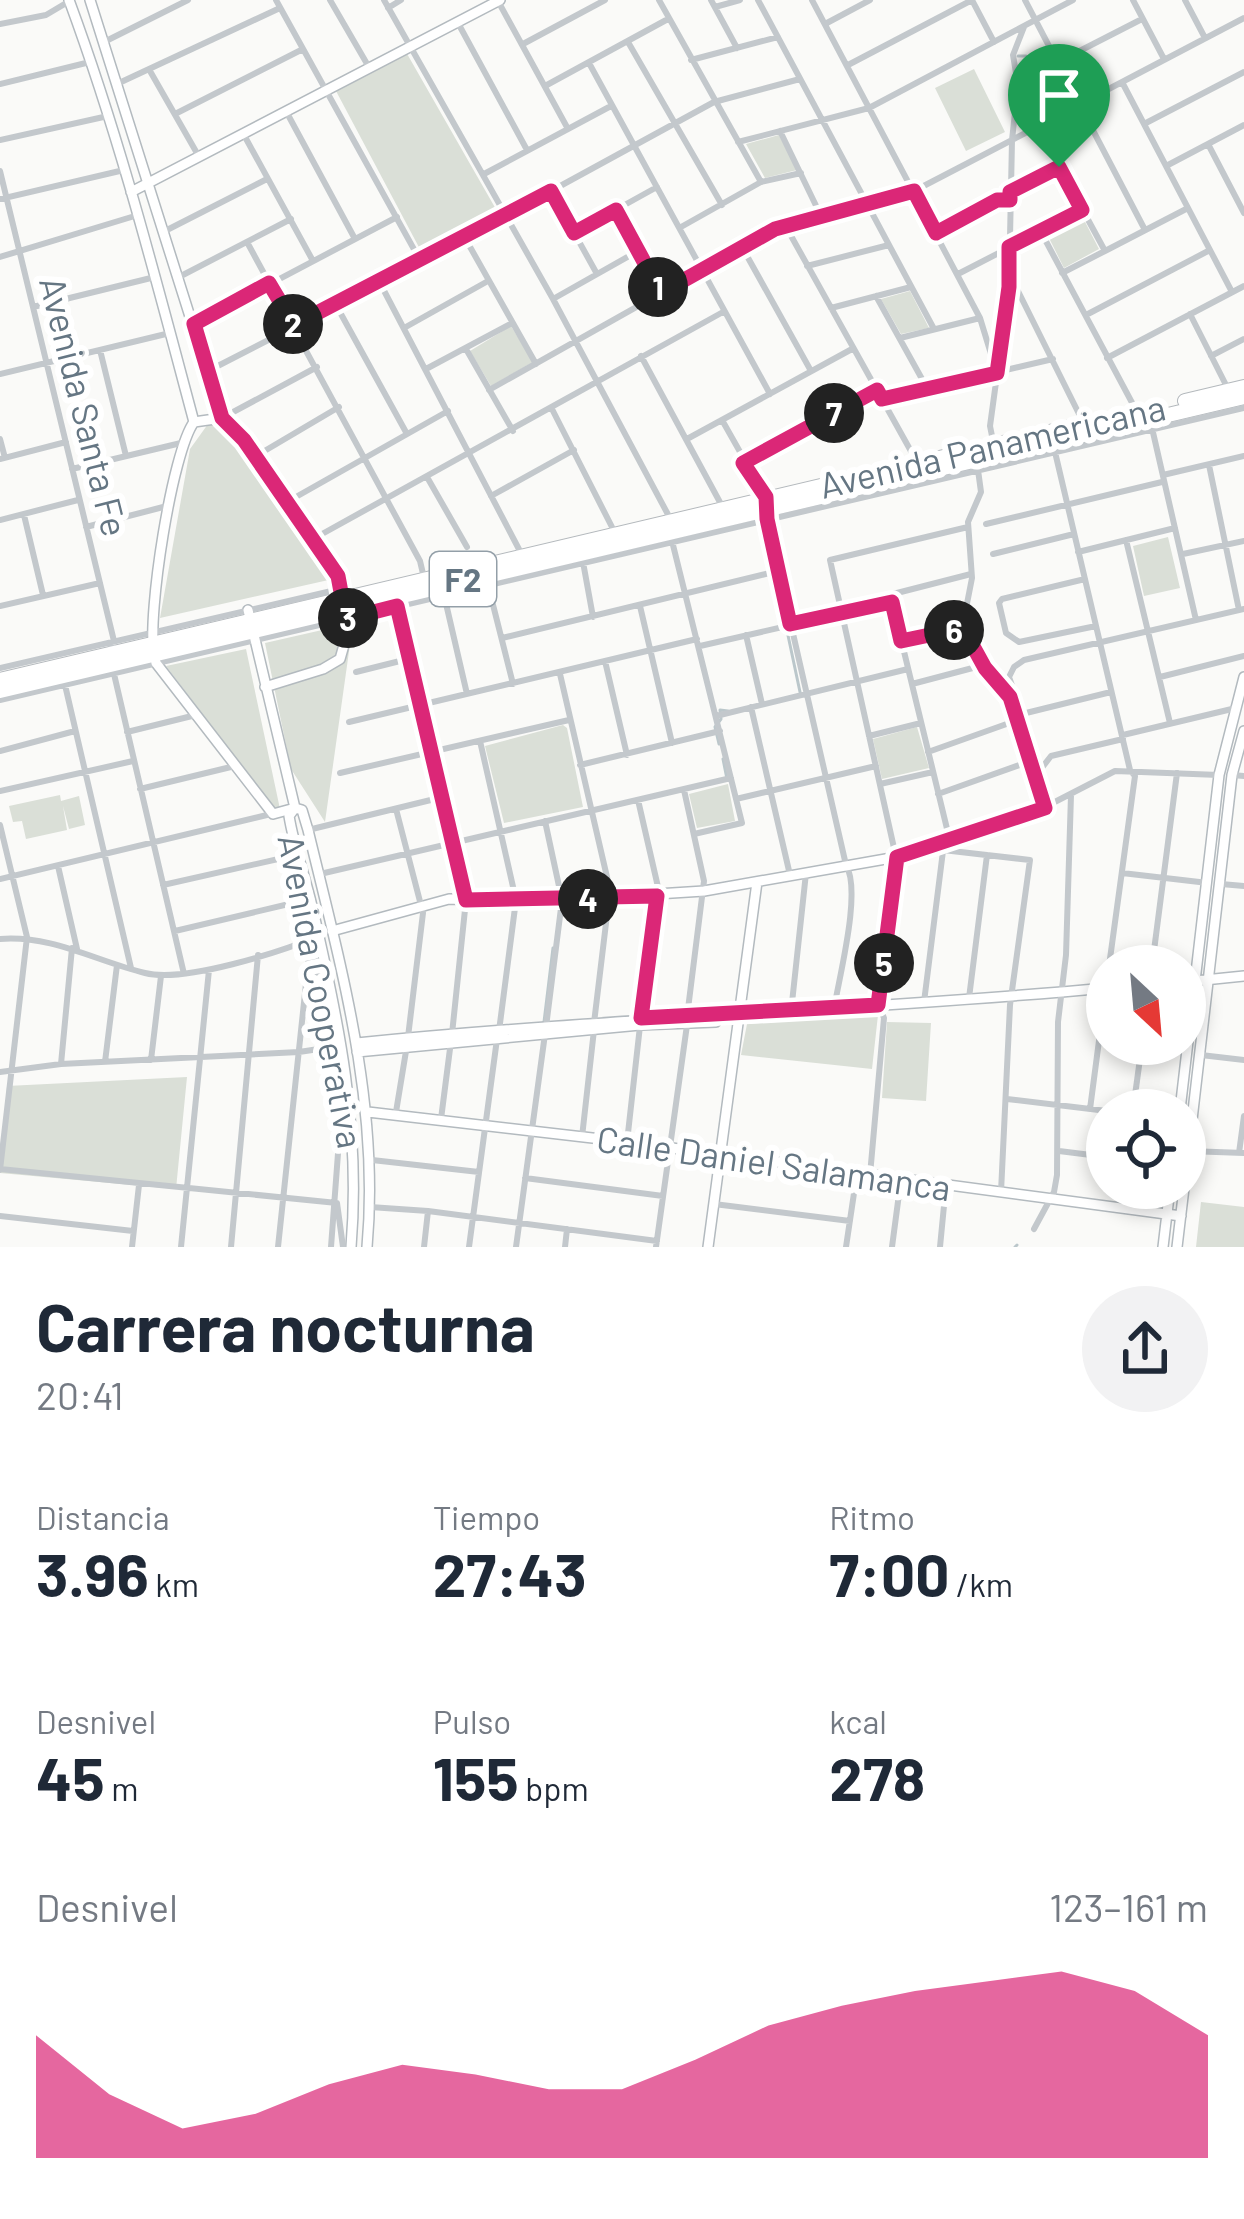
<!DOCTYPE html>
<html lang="es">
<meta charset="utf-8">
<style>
:root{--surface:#fff;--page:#f2f2f3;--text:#1f2937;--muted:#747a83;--accent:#db2777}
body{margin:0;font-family:Barlow,sans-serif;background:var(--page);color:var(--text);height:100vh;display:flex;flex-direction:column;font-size:45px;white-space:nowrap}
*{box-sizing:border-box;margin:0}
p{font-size:39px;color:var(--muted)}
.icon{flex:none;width:66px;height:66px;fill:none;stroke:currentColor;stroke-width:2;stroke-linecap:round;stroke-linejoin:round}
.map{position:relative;height:1247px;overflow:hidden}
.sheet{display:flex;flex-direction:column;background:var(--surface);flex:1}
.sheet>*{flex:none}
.needle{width:78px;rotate:154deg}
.controls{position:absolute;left:1086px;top:945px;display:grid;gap:24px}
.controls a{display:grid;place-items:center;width:120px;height:120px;border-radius:50%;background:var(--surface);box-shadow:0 6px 18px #0003;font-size:60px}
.pin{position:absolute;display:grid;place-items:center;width:102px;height:102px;color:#fff;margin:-123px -51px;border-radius:50% 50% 50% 0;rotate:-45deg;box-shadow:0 0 12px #0007}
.pin .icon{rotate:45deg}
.km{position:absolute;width:60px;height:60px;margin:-30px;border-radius:50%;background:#222;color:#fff;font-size:33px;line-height:60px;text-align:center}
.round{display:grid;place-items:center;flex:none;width:126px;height:126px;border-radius:63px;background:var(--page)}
.overview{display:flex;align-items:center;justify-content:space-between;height:204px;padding:0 36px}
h1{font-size:66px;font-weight:700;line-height:90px}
.metrics{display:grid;grid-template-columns:repeat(3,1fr);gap:18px;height:204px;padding:12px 36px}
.metrics div{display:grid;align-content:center}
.metrics b{font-size:60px;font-weight:700}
.metrics small{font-size:33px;font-weight:400}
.metrics p{font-size:33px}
.chart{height:336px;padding:24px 36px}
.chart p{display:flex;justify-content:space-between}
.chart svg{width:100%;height:216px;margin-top:12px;fill:var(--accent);opacity:.7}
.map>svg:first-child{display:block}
.green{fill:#dadfd7}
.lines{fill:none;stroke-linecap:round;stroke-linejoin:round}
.stream{stroke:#bbc7cb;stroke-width:3}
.secondary-casing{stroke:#b3babf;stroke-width:12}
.highway-casing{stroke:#b4b9bd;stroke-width:16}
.street{stroke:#c3c8cc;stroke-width:6}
.secondary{stroke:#fff;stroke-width:9}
.highway{stroke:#fff;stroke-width:14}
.route-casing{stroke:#fff;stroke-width:24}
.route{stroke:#db2777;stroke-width:15}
.labels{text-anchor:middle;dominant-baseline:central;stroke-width:12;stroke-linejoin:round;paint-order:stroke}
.shield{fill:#fff;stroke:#939fa8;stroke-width:3}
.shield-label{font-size:33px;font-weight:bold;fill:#657683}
.street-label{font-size:36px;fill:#657683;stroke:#fff}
</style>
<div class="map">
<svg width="1244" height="1247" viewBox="0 0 1244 1247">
<rect width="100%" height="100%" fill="#fafaf8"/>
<!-- green -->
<path class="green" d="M406,52L497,211L422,253L336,91Z
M974,69L1005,132L966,151L935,88Z
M779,135L797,170L765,178L746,144Z
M1081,214L1099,249L1064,268L1046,232Z
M910,291L929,328L901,334L881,299Z
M511,326L533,362L491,386L470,351Z
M208,424L224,425L238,439L333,579L160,618L190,449Z
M1168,537L1180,588L1144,596L1133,546Z
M353,623L325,822L291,769L265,643Z
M246,649L280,809L272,806L166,666Z
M563,725L567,728L583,807L504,823L485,746Z
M917,727L929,768L882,779L873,739Z
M728,784L735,821L697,828L689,794Z
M60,795L61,801L79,796L85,825L69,829L63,806L67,830L26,839L22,821L13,822L9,806Z
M878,1015L872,1069L741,1055L747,1024Z
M887,1022L931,1023L926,1101L882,1098Z
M187,1077L176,1189L0,1173L7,1086Z
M1201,1202L1244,1207V1247H1196Z"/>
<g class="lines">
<!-- stream -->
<path class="stream" d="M1018,56H1026L1030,61L1026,98L1040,129
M765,527L800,692
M719,744L715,727L721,719L720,710L728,711
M723,759L727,779
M544,1022L553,948
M1015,1247L1017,1245"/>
<defs>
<path id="secondary" d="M69,0C120,138 156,280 194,422
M90,0L222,418L244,440L338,576L348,631L340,659L323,669L265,687
M131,192L500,0
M222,418L194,422C172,452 147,615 154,653L156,663L273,814L295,808
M248,610L295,808L302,810L308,830C341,967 380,1105 367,1247
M295,808L289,816C294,847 305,876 312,906C339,1021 361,1129 351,1247
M332,931L449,899L562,900L704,891L897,857L1036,810
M1185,982L1244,976
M357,1043C606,1018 857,1011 1107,988
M357,1052L640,1025L716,1022
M1180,1110L1219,775L1244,677
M368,1112L627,1142L1181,1216
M1185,1180L1232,775L1244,731
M708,1247L757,882
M1163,1247L1170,1188
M1177,1247L1184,1188"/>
<path id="highway" d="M1185,401L1244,387
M0,680L1075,426
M0,691L1244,397"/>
</defs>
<!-- secondary casing -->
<use href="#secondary" class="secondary-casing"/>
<!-- highway casing -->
<use href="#highway" class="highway-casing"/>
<!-- street -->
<path class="street" d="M276,0L421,262
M330,0L370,69
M384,0L553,299L672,522
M659,0L761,182
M711,0L737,48
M758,0L934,329
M812,0L980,318L995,367
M972,0L994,42
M1025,0L1145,230
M1133,0L1164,59
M1185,0L1205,38
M498,1L568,129
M715,7L740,0
M388,8L401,0
M458,23L527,150
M0,24L46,15L68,2
M825,24L870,0
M104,42L188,0
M628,42L722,205
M523,44L605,0
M691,60L778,37
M1060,61L1142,19
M589,63L770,394
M848,65L972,0
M150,71L198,155
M1122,82L1232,292
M119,83L280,8
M0,84L90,62
M545,86L668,19
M1082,103L1244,18
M287,113L355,239
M175,114L303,49
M1048,121L1080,105
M1144,124L1244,72
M780,131L821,216
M1041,133L1105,251L1062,273
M244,135L313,261
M0,140L108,116
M738,142L869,108L1073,0
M1208,144L1244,213
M1168,165L1244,125
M0,171L114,641L110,650
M484,174L611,106
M551,191L597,274
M1010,192L1059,168
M0,199L124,170
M616,210L661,293
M785,225L917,462
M681,227L761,182L801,173
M165,231L267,179
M1041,232L1137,412
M574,233L657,187
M936,233L997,200L1010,199
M465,238L536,364
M247,242L420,561L424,578
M742,247L811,371
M1105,251L1188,208
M0,257L138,215
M807,266L889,245
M958,274L1082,210
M179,277L291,219
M380,283L522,555
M1011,288L1017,289L1084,424
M876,296L927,388
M553,299L638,251
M336,305L407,434
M33,307L155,277
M831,308L911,287
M1190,314L1227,387
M1086,315L1210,250
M194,324L397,217
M404,328L488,281
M900,338L980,318
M466,349L513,431
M100,350L126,456
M641,356L722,506
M1211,356L1244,339
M1107,358L1244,286
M426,369L512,323
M208,371L421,262L714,102L800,79
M0,374L170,333
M489,390L775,229L914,191L1033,129
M882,399L1053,359
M552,409L615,533
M222,418L317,367
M722,420L765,496
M1152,428L1196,620
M0,439L5,458
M687,439L852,349
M993,441L990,426L1009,287L1012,140L1018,85L1013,55L1024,27
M1055,452L1130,770L1135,776L1109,966
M256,456L339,407
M0,459L66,442
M744,462L877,390
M1209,465L1239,610
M72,469L181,443
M978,470L981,492L968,522L972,578L963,624L985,668L1009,697L1016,729L1044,807
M1163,475L1244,456
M427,477L467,547
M491,496L574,450
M287,502L448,411
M24,515L43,595
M0,520L78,500
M767,520L846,865C862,891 839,977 834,1009
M986,524L1162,482
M86,527L167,506
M313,539L723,312
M1126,540L1170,723
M672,541L742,823L694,834
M1078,552L1175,528
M993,554L1074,534
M1183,554L1244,541
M583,562L593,617
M1085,579L1002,599L999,603L1006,633L1019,642L1096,626
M488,585L513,684
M444,595L467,694
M892,602L949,837
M0,606L100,583
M397,606L466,900L452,1034
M640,606L672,743
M746,635L762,704
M502,638L778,571
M901,641L963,628
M700,646L892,602L893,594L971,574
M605,661L627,755
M0,668L340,589
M356,672L408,659
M114,674L184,974
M560,674L610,890L594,1023
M1160,677L1244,656
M912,684L984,665
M65,685L131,968
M1111,692L1022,714L1009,677L1014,667L1024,660L1244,609
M0,700L1244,408
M751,707L790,875
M716,716L908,669
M349,722L697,639
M127,732L196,715
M1123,735L1236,708
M869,736L921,723
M480,741L516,900L499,1031
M0,751L75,731
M928,752L1015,721
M580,765L720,731
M340,773L569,720
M1232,775L1244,776
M1034,778L1051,756L1123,739
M880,784L933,772
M140,789L235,766
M684,790L704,881L687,1017
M0,791L133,761
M938,794L1028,762
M736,799L876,766
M638,800L658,887L641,1018
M1045,807L1115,771L1219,775
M396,809L423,913L408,1037
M545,821L562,900L546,1027
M0,825L27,937L0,1170
M308,830L443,797
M943,850L1030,860L1010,1005L1001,1192
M58,866L77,949
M1122,873L1208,883
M320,874L731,778
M0,879L271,814
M1221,884L1244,886
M163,885L296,855
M175,931L310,899
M0,939C53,935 95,961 145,973C185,983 280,952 319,936
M311,940L342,1100L331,1247
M1152,966L1177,773
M969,998L987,855
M924,1002L943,851
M791,1012L806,873
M1201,1055L1244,1060
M151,1060L161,976
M105,1062L117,965
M61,1064L72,948
M0,1072L61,1064L299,1052L332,1047
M1007,1099L1107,1111
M1090,1109L1107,980
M1133,1110L1142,1044
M396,1112L407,1045
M441,1119L451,1041
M582,1137L594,1030
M627,1142L640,1026
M1059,1151L1107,1157
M1188,1151L1244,1153
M1239,1153L1244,1116
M372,1160L479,1172
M0,1169L337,1203L343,1247
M870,1175L884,1018L879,1005L898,866L830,560L968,527
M525,1178L663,1196
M714,1204L850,1221
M370,1207L428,1211L657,1241
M0,1216L133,1231
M1034,1229L1054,1192L1057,1175L1058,1022L1066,955L1071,795
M132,1247L139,1185
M181,1247L209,970
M231,1247L258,955
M278,1247L310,946
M424,1247L428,1211
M469,1247L497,1039
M516,1247L545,1034
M565,1247L567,1229
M656,1247L687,1025
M846,1247L857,1173
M892,1247L901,1179
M940,1247L946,1185"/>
<!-- secondary -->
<use href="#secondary" class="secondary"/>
<!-- highway -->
<use href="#highway" class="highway"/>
</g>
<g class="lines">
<defs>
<path id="route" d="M1059,167L1082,210L1009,247V287L997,373L882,399L877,390L743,463L766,497L767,519L790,624L892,602L901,641L963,628L985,668L1010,697L1045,808L897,857L878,1005L641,1018L657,896L466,900L397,606L346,619L338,576L244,440L222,418L194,324L269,283L294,325L551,191L574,233L616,210L661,293L775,229L914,191L936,233L997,200H1010V192Z"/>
</defs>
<!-- route casing -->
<use href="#route" class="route-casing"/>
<!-- route -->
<use href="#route" class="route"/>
</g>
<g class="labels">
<!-- shield labels -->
<rect class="shield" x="430" y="552" width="66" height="54" rx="9"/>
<g class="shield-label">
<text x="463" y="579">F2</text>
</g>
<!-- street labels -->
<g class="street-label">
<text transform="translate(85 406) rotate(76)">Avenida Santa Fe</text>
<text transform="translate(992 445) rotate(-13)">Avenida Panamericana</text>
<text transform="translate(322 991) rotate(79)">Avenida Cooperativa</text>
<text transform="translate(774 1162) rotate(8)">Calle Daniel Salamanca</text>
</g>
</g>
</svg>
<div class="controls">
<a><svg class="needle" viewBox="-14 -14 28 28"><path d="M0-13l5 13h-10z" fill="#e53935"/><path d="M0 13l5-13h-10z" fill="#747a83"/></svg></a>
<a><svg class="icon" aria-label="locate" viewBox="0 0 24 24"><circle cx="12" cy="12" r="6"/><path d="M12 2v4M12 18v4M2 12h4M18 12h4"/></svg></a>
</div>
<div class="pin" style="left:1059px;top:167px;background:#1e9e55"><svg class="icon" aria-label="arrive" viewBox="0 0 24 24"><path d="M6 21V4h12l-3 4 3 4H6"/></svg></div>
<b class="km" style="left:658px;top:287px">1</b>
<b class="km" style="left:293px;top:324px">2</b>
<b class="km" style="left:348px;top:618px">3</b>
<b class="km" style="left:588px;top:899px">4</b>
<b class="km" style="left:884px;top:963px">5</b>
<b class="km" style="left:954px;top:630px">6</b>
<b class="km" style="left:834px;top:413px">7</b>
</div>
<section class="sheet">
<div class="overview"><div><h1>Carrera nocturna</h1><p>20:41</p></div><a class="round"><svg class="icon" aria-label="share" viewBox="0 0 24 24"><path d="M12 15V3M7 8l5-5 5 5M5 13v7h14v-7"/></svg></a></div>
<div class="metrics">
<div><p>Distancia</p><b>3.96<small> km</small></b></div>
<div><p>Tiempo</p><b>27:43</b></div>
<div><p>Ritmo</p><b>7:00<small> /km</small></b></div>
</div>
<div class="metrics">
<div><p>Desnivel</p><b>45<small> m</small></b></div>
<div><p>Pulso</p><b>155<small> bpm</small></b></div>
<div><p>kcal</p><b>278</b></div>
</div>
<div class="chart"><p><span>Desnivel</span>123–161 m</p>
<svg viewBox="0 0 160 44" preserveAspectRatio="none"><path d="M0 44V19L10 31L20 38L30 35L40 29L50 25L60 27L70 30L80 30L90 24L100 17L110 13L120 10L130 8L140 6L150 10L160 19V44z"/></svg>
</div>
</section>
